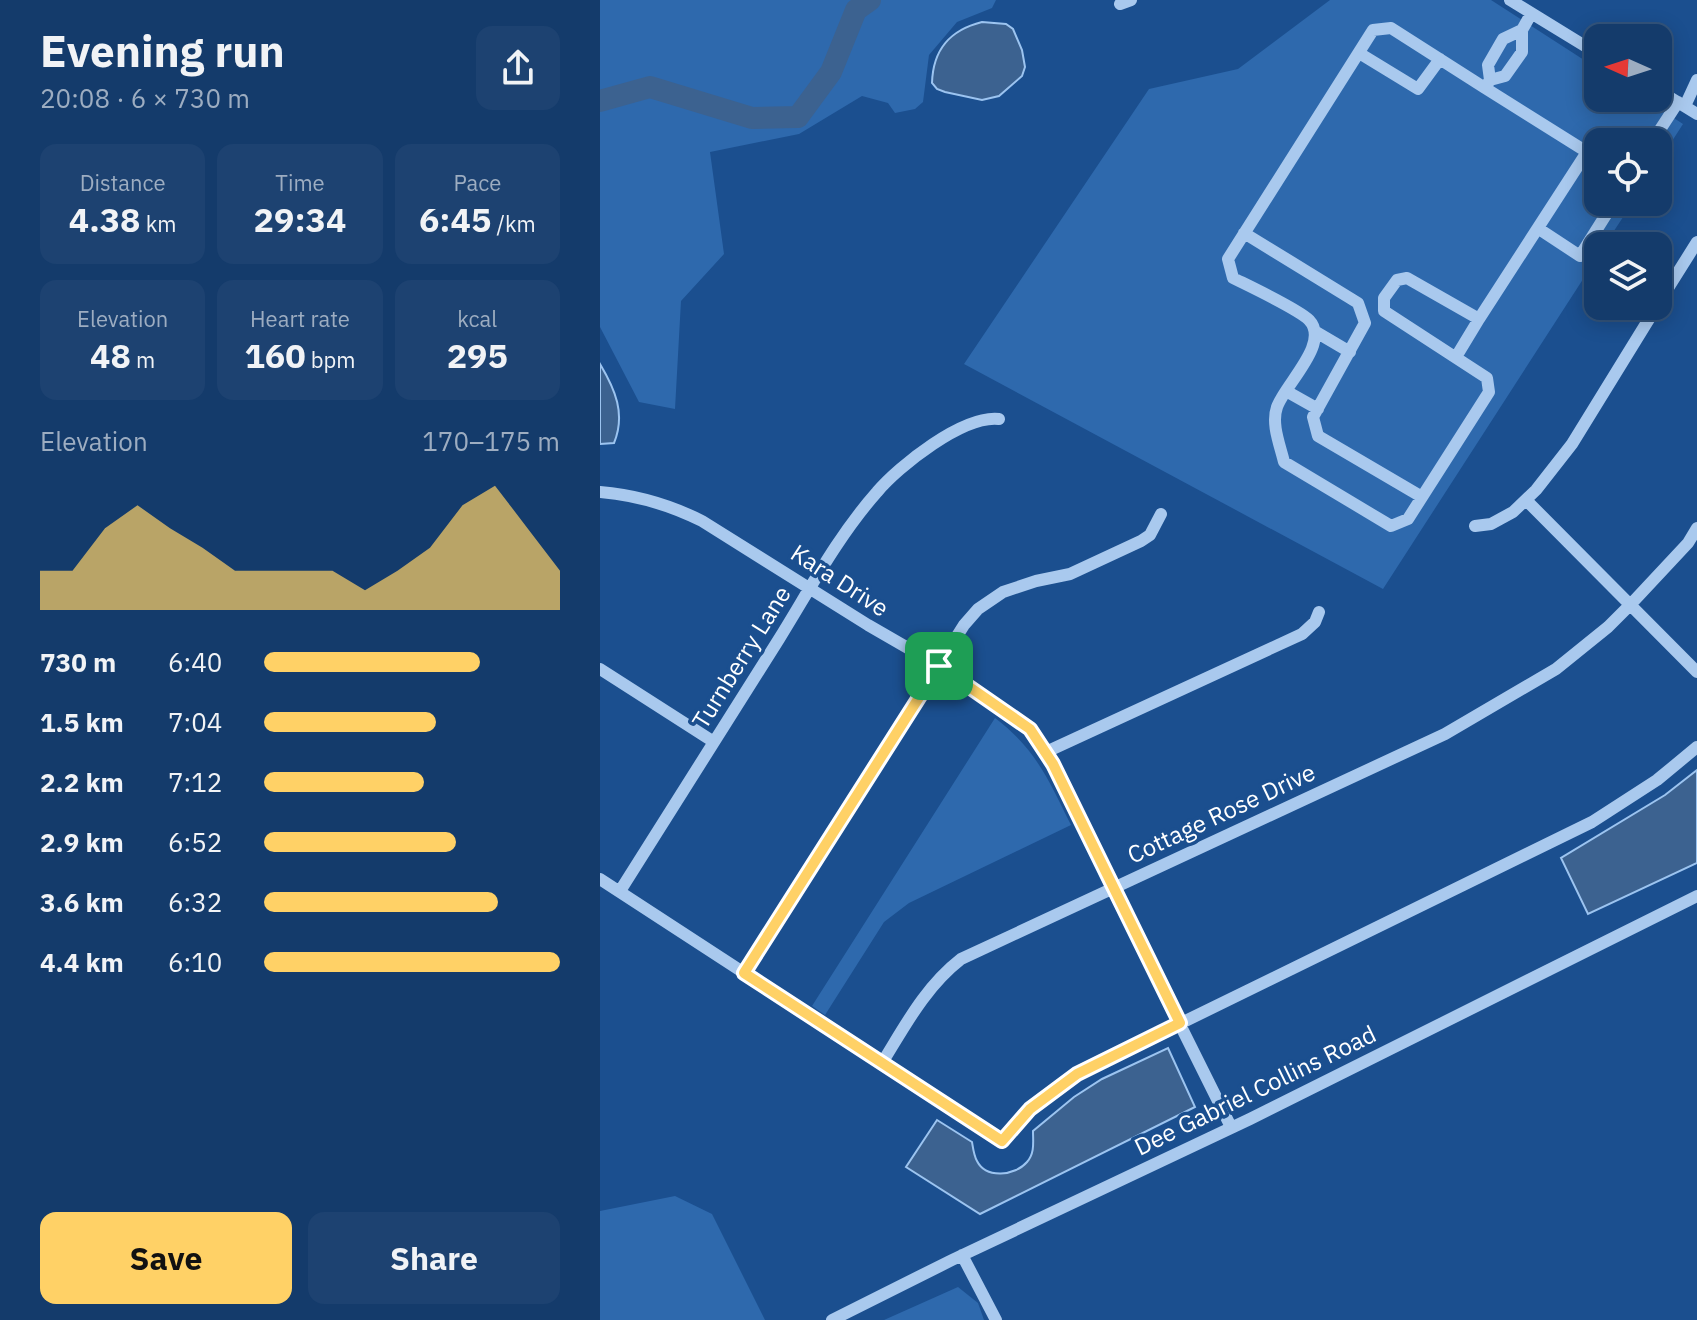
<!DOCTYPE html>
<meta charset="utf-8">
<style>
:root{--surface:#143b6b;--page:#1d4271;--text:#f1f3f6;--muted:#9dadc1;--line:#33557e;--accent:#ffd166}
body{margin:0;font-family:"IBM Plex Sans",sans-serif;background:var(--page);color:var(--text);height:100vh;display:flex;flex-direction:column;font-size:30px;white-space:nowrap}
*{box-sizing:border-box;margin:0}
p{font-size:26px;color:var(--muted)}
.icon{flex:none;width:44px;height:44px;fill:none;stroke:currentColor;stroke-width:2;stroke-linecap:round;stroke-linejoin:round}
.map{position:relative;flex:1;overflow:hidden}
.side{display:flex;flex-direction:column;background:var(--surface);width:600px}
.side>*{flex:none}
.needle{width:52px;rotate:273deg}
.tools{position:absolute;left:984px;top:24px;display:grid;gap:16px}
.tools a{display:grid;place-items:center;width:88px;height:88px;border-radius:16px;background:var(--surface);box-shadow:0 4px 20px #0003,0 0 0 2px var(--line);font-size:40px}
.pin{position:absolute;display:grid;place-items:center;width:68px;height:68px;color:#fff;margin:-34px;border-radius:16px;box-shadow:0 4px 12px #0006}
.round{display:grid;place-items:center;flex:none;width:84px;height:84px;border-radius:16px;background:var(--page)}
.summary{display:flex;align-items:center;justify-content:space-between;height:136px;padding:0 40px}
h1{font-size:44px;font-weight:700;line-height:60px}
.metrics{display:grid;grid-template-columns:repeat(3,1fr);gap:12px;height:136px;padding:8px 40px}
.metrics div{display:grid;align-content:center;border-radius:16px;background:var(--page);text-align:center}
.metrics b{font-size:34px;font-weight:700}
.metrics small{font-size:22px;font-weight:400}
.metrics p{font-size:22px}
.chart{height:224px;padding:16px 40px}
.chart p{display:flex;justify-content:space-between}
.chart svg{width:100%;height:144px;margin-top:8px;fill:var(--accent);opacity:.7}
.cta{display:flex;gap:16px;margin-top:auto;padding:16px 40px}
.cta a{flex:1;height:92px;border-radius:16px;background:var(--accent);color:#111;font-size:32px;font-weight:700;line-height:92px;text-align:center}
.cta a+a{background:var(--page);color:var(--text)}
ul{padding:0 40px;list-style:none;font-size:26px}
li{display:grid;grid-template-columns:128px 96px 1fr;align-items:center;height:60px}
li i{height:20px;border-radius:10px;background:var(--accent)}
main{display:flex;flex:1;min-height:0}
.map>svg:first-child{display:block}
.green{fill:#2e69ad}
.water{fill:#3c6290;stroke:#9cc4f0;stroke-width:2}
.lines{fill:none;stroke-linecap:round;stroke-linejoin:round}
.river{stroke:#3c6290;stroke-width:22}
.minor{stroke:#a9c9ee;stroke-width:12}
.route-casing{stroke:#fff;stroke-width:16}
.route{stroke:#ffd166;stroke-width:10}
.labels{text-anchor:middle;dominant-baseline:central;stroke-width:7;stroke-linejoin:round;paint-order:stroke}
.street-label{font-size:24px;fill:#fff;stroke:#1b4f8f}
</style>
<main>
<section class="side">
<div class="summary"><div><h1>Evening run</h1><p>20:08 · 6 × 730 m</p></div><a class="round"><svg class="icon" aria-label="share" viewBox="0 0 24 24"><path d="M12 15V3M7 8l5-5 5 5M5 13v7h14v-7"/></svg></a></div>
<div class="metrics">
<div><p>Distance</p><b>4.38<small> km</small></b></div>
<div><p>Time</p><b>29:34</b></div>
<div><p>Pace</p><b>6:45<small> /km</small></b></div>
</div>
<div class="metrics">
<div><p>Elevation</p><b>48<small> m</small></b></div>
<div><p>Heart rate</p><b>160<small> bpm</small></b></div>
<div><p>kcal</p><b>295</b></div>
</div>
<div class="chart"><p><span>Elevation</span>170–175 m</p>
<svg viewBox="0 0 160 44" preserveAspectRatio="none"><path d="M0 44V32L10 32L20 19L30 12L40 19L50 25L60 32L70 32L80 32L90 32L100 38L110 32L120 25L130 12L140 6L150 19L160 32V44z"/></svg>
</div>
<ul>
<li><b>730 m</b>6:40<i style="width:73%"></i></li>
<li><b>1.5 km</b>7:04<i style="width:58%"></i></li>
<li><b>2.2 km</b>7:12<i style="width:54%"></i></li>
<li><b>2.9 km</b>6:52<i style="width:65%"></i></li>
<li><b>3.6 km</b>6:32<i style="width:79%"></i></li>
<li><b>4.4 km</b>6:10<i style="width:100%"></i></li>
</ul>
<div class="cta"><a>Save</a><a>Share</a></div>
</section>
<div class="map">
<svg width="1097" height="1320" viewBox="0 0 1097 1320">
<rect width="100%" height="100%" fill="#1b4f8f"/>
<!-- green -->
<path class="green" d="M0,0H396L392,8L357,22L329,55L323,102L315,109L295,113L288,103L262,96L199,134L110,152L124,254L81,301L75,409L39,402L0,327Z
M730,0H891L998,69V98H1043L1083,124L1058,163V142H998V202H1033L1004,246H998V256L783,589L364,364L549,89L638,69Z
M395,718C436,749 449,781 471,825L309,903L284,922L225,1015L212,1006Z
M75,1196L112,1214L165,1320H0V1211Z
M358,1287L378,1303L384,1320H284Z"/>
<!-- water -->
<path class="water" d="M382,22L406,24L413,29L422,50L425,67L422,76L399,96L382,100L345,92L337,89L332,83C333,49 350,30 382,22Z
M0,364C15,389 26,414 14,443L0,444Z
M1097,770V863L988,914L961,858L1065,795Z
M568,1048L595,1107L380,1214L306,1167L337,1120L372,1142C373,1148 374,1156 377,1161C386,1179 415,1176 427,1162C435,1153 433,1142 433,1131L474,1097L502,1079Z"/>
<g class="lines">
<!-- river -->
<path class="river" d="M0,101L50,87L152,118L198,117L231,72L256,10L270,0"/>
<!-- minor -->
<path class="minor" d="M910,0L998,54
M520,4L531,0
M759,53L818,89L840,59
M890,80L888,65L903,39L922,30L931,14
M885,88L987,152L879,319L807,278L797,280L784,298V311L887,378L889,392L808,519L791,526L684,462C680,445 671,424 677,407C685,384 731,343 709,320C698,309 649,286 633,278L628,259L773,30L791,28L885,88L890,80L905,76L922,52V30
M1058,90L1097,114
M1085,106L1097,80
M1052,142L1078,102
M939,229L980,256L1014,202
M644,233L758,303L765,323L713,417L718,436L822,497
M1058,304L1097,242
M716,332L750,352
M856,357L879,319
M686,391L718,409
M0,492C36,495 70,505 102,521L268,625L339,666L430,729L453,764L512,888L631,1127
M926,500L1097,672
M875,526L891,524L913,512L936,490L972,444L1057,306
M0,669L114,742
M446,752L702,634L715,622L719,612
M0,879L402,1141L430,1109L477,1074L992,822L1057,780L1097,747
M20,891C73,807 126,723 179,639C210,589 238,536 277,492C299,466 363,415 399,419
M144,973L364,625L378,609L403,592L436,581L470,574L541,541L550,535L561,514
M282,1063C305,1026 325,987 361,959L845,734L956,669L1008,627L1031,604L1088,543L1097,528
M362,1255L396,1320
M232,1320L352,1260L650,1119L1097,896"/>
</g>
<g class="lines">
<defs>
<path id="route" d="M339,666L430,729L453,764L580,1023L477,1074L430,1109L402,1141L144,973Z"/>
</defs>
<!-- route casing -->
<use href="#route" class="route-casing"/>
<!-- route -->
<use href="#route" class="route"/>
</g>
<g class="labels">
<!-- street labels -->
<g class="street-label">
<text transform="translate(240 580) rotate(33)">Kara Drive</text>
<text transform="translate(141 657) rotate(-58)">Turnberry Lane</text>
<text transform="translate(621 813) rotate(-25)">Cottage Rose Drive</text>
<text transform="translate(655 1090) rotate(-26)">Dee Gabriel Collins Road</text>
</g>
</g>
</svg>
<div class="tools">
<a><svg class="needle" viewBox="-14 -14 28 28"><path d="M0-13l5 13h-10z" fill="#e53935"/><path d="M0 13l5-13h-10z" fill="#9dadc1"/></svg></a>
<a><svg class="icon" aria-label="locate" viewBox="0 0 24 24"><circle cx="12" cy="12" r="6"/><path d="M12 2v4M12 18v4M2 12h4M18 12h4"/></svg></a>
<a><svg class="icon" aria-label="layers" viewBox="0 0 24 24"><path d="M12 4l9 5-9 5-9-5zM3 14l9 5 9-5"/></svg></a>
</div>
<div class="pin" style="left:339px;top:666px;background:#1e9e55"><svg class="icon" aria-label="arrive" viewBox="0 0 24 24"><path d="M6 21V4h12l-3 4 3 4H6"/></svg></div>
</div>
</main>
